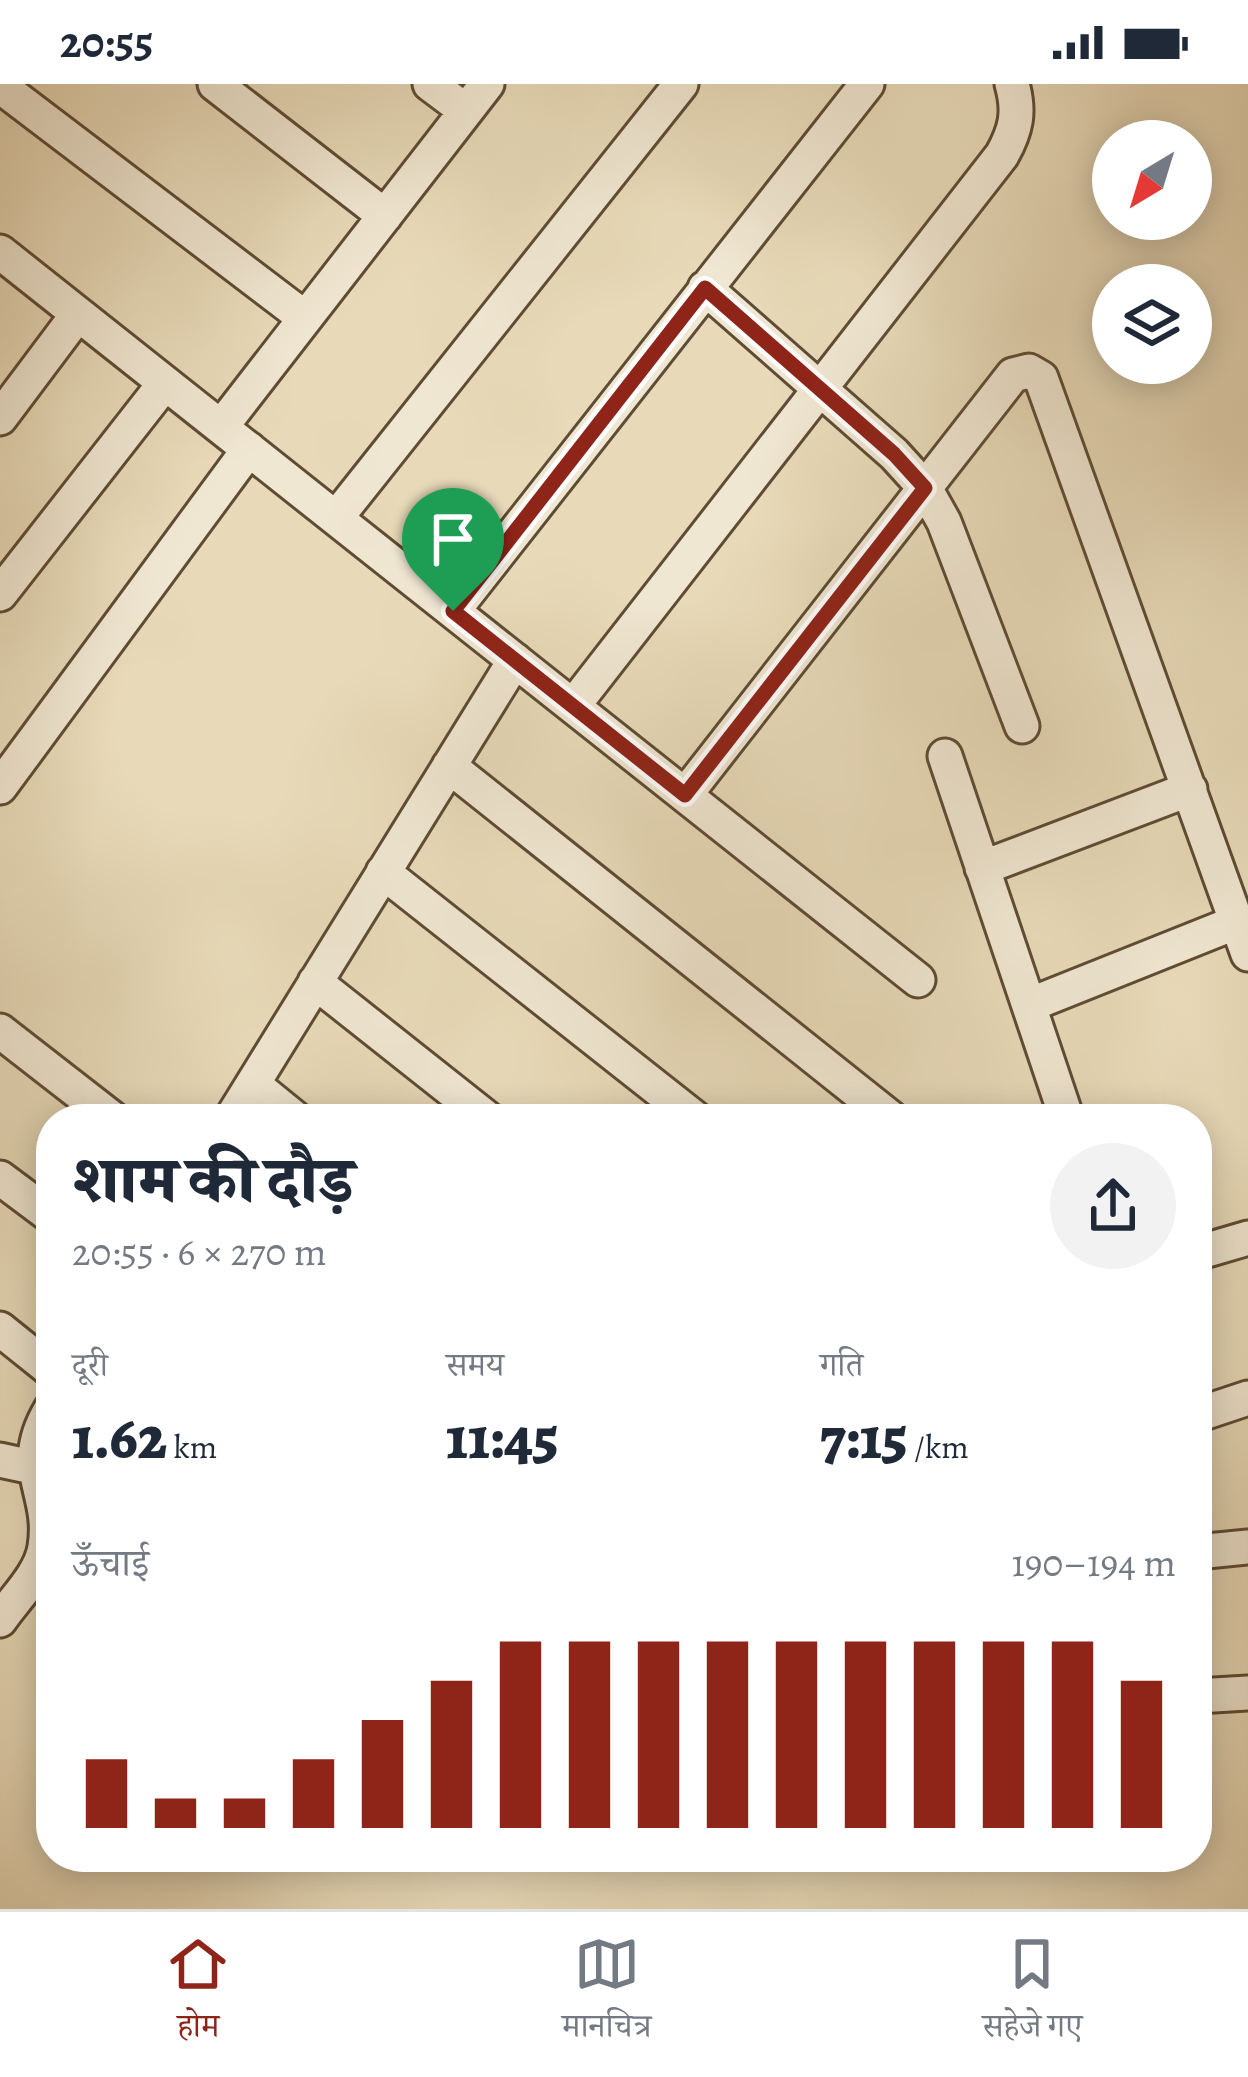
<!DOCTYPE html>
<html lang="hi">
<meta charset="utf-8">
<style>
:root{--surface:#fff;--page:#f2f2f3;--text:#1f2937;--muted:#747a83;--line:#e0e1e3;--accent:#8f2418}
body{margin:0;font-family:Alegreya,"Noto Serif Devanagari",serif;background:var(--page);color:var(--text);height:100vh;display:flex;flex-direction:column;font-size:45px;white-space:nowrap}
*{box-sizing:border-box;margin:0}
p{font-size:39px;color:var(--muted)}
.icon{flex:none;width:66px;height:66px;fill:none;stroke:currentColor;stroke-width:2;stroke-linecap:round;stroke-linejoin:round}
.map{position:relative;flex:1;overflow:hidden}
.sheet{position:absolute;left:36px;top:1020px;width:1176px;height:768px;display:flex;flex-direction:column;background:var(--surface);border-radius:48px;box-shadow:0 6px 30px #0003}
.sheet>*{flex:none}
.needle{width:78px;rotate:218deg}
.tools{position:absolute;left:1092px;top:36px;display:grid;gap:24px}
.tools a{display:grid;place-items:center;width:120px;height:120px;border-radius:50%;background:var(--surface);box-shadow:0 6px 30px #0003;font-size:60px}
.pin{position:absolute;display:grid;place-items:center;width:102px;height:102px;color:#fff;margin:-123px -51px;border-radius:50% 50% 50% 0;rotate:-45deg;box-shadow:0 0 12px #0007}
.pin .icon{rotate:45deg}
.round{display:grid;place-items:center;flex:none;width:126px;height:126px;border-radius:63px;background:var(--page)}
.overview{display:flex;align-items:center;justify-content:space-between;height:204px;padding:0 36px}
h1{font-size:66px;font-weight:800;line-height:90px}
.stats{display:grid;grid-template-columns:repeat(3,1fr);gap:18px;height:204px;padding:12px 36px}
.stats div{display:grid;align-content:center}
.stats b{font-size:60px;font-weight:800}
.stats small{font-size:33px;font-weight:400}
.stats p{font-size:33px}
.chart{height:336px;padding:24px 36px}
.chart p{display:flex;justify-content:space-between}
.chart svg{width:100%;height:216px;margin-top:12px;stroke:var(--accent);stroke-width:6}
.status{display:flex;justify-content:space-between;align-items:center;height:84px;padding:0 60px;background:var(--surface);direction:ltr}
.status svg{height:33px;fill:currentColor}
.tabs{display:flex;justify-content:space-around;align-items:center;height:168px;border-top:3px solid var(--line);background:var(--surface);font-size:33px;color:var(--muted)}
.tabs a{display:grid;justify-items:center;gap:6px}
.tabs .on{color:var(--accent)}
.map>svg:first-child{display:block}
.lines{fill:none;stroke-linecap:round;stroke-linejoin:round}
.street-casing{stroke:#5f4c34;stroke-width:39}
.street{stroke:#f0e7d2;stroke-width:33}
.route-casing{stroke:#fff;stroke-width:24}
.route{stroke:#8f2418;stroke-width:15}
</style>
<div class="status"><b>20:55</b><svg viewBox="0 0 49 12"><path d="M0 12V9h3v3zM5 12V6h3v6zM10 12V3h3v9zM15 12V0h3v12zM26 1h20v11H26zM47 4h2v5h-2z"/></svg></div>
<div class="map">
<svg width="1248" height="1825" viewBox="0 0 1248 1825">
<rect width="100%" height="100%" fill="#e8dab9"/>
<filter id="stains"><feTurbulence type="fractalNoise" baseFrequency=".00167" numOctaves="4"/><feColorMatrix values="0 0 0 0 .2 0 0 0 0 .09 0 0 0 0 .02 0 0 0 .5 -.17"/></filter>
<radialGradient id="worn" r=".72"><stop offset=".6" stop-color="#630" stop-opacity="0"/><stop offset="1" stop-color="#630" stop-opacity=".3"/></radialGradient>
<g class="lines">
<defs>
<path id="street" d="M215,0L385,132
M430,0L466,27
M0,2L305,234
M0,168L918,896
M705,204L894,370L925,404L944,438L1022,642
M0,334L78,230
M221,343L487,0
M336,434L681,0
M0,510L165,299
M453,527L867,0
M573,622L1002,71C1016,46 1020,28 1012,0
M945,672L1067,1035
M449,682L892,1035
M0,703L249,365
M685,711L1013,291L1029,287L1041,294L1248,870
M982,784L1190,705
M383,788L696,1035
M315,898L488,1035
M1029,921L1237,838
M0,947L113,1035
M253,1000L296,1035
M231,1035L515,576
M0,1094L51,1132
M1197,1169L1248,1154
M0,1245L51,1286
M1197,1331L1248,1314
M0,1376L32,1383
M1197,1468L1248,1463
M0,1536C15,1514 41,1490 45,1463C54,1407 15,1385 51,1325
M1197,1612L1248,1609"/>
</defs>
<!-- street casing -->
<use href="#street" class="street-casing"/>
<!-- street -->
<use href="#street" class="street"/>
</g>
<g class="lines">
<defs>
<path id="route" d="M705,204L894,370L925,404L685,711L453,527Z"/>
</defs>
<!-- route casing -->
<use href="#route" class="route-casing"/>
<!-- route -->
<use href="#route" class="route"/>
</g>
<rect width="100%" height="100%" filter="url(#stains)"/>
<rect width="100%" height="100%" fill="url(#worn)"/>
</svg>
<div class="tools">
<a><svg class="needle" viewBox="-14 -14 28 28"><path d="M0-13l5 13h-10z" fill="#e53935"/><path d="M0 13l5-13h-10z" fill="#747a83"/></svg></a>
<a><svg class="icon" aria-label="layers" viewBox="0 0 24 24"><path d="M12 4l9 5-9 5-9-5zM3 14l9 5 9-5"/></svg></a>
</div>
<div class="pin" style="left:453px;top:527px;background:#1e9e55"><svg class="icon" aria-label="arrive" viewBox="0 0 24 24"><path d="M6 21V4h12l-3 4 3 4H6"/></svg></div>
<section class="sheet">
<div class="overview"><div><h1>शाम की दौड़</h1><p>20:55 · 6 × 270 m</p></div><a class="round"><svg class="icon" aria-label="share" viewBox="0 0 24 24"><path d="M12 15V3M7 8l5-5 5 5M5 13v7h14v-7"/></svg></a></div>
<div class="stats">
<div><p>दूरी</p><b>1.62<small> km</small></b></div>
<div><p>समय</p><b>11:45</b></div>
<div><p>गति</p><b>7:15<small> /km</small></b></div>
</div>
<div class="chart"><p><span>ऊँचाई</span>190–194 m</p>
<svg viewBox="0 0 160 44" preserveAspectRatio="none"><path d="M5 44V30M15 44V38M25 44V38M35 44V30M45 44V22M55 44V14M65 44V6M75 44V6M85 44V6M95 44V6M105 44V6M115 44V6M125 44V6M135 44V6M145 44V6M155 44V14"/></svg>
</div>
</section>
</div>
<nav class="tabs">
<a class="on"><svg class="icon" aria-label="home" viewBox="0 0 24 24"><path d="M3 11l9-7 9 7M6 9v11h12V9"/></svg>होम</a>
<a><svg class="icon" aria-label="map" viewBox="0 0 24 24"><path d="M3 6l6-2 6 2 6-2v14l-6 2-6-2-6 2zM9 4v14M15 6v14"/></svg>मानचित्र</a>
<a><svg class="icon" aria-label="saved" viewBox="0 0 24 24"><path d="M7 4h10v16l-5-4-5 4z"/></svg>सहेजे गए</a>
</nav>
